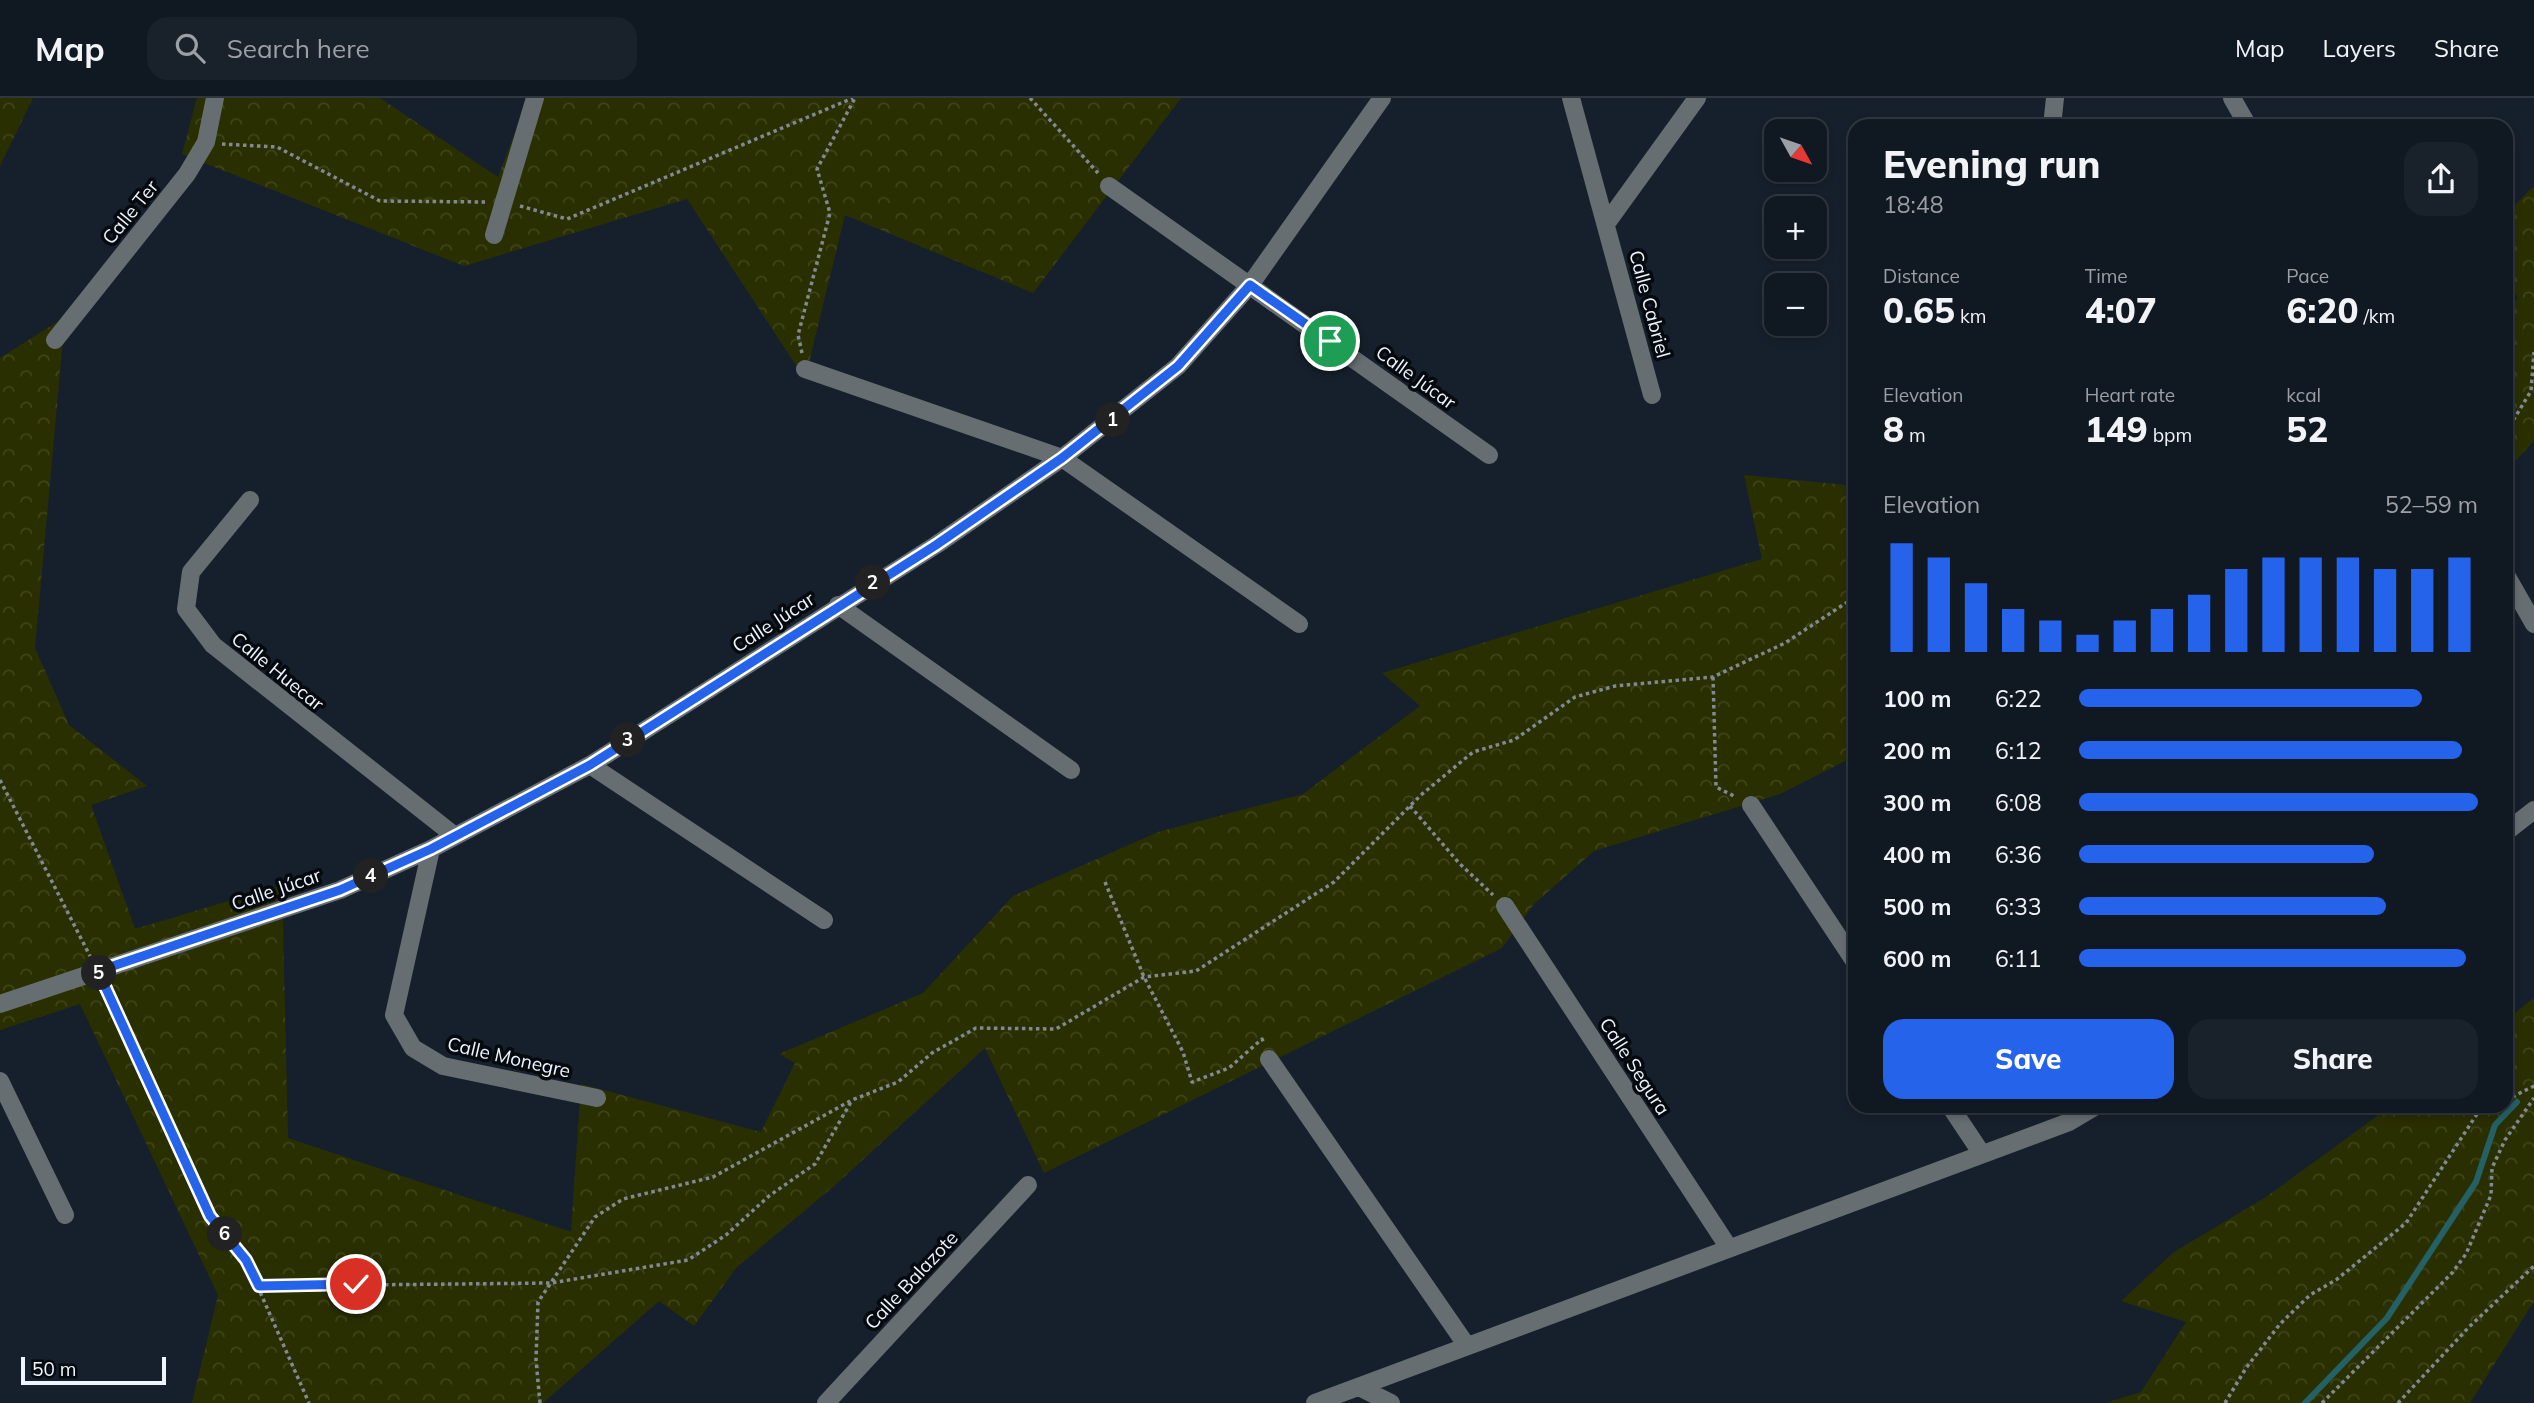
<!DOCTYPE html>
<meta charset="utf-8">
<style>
:root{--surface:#101821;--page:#19212a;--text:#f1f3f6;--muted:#9ca0a5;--line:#30373f;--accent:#2563eb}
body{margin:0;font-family:Mulish,sans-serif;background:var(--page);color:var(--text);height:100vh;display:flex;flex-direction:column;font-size:26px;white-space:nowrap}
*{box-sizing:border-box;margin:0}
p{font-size:23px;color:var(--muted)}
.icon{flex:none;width:38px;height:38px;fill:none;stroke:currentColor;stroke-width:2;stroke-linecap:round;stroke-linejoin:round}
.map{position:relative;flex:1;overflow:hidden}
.details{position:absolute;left:1848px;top:21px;width:665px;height:994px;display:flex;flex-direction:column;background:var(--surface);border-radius:21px;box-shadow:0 4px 10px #0003,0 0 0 2px var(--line)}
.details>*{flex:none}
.needle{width:46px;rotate:130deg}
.buttons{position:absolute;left:1764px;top:21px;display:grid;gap:14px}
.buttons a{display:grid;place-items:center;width:63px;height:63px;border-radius:14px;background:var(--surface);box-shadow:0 4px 10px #0003,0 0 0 2px var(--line);font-size:35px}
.scale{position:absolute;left:21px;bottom:18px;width:145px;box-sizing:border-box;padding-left:7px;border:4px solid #eef5fe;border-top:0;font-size:19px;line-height:24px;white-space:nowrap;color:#eef5fe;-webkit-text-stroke:5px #060a0f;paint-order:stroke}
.pin{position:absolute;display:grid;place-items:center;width:60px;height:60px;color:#fff;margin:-30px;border:4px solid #fff;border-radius:50%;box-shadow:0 2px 7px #0007}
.km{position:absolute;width:35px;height:35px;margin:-18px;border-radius:50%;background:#222;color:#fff;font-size:19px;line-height:35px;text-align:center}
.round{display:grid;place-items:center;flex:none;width:74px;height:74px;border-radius:21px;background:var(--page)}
.overview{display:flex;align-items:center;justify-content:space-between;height:119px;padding:0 35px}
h1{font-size:38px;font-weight:800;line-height:52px}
.metrics{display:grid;grid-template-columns:repeat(3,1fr);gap:10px;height:119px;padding:7px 35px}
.metrics div{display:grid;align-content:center}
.metrics b{font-size:35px;font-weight:800}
.metrics small{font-size:19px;font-weight:400}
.metrics p{font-size:19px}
.chart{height:196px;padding:14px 35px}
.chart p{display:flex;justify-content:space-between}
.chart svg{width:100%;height:126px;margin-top:7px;stroke:var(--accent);stroke-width:6}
.primary-button{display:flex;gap:14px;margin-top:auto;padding:14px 35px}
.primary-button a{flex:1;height:80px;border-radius:21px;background:var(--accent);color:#fff;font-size:28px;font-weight:800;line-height:80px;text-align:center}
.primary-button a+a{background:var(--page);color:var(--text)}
ul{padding:0 35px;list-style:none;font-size:23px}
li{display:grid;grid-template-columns:112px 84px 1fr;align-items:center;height:52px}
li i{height:18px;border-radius:9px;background:var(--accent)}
header{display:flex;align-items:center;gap:42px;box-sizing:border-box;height:98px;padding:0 35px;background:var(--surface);border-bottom:2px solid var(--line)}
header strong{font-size:33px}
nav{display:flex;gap:38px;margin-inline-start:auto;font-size:24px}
.search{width:490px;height:63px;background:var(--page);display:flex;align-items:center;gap:18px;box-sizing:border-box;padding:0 24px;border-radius:21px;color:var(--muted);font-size:26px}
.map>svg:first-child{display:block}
.park{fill:url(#park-crowns)}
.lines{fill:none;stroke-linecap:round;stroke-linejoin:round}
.stream{stroke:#236167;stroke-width:6}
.path{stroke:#818a94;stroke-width:3.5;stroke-dasharray:3.5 3.5;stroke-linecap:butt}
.minor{stroke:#666e72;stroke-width:18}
.route-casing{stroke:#fff;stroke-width:14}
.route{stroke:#2563eb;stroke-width:9}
.labels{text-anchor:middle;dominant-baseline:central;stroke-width:7;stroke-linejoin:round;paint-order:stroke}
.street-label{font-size:19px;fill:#eef5fe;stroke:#060a0f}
</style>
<header>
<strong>Map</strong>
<div class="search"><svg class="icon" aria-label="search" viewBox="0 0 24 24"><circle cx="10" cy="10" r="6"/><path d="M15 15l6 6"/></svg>Search here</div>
<nav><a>Map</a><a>Layers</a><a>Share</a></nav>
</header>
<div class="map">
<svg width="2534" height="1305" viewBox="0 0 2534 1305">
<defs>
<pattern id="park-crowns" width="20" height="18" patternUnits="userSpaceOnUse" patternTransform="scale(1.75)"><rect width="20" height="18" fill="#2a2f00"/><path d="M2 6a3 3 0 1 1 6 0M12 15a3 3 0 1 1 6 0" fill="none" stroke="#3f441a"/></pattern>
</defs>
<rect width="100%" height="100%" fill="#16202c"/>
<!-- park -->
<path class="park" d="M0,0H33L0,68Z
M197,0H380L498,79L528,0H1181L1033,195L845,117L805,281L687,101L464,168L182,56Z
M2534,88V343L2506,373V214L2518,200L2506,182V116Z
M65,219L35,550L69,627L147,688L91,707L135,831L282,787L288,1040L571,1134L581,986L761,1034L795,965L779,956L923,895L1013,798L1158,734L1303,696L1420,608L1382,575L1762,461L1744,377L1855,388V658L1780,696L1594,753L1534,806L1502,850L1044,1075L985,950L833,1089L736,1170L694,1228L659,1203L543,1305H192L218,1197L80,906L0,932V260Z
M2534,900V1203L2470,1305H2105L2141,1294L2186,1224L2121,1203L2174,1154L2266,1099L2391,1008H2506V922Z"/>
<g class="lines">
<!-- stream -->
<path class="stream" d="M2305,1305L2387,1220L2476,1084L2495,1027L2517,1004"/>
<!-- path -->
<path class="path" d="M1030,0L1098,75
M222,46L277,49L380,103L485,104
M520,108L567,121L853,0
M802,255L798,237L830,115L817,71L855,0
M2506,334L2531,293L2534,254
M1713,579L1716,689L1736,699
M0,682L90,858
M1410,708L1459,765L1493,797
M1105,784L1144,879L1183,954L1192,984L1229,970L1262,941L1264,945
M106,890L210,1118L246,1162L309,1305
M2506,1002L2534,988
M259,1188L551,1185L688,1162L726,1137L769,1098L815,1066L851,1004
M540,1305L536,1262L538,1204L595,1119L623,1101L713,1079L852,1002L898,984L932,955L976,930L1056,931L1144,879L1196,873L1334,784L1421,697L1473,654L1514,642L1575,599L1615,588L1713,579L1785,545L1855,499
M2225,1305L2246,1270L2280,1226L2310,1197L2336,1182L2406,1125L2477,1016L2494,1008
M2322,1305L2452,1175L2466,1156L2491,1097L2492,1070L2505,1042L2534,1000
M2398,1305L2469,1229L2534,1168"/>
<!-- minor -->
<path class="minor" d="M1571,0L1652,297
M2232,0L2248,28
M2052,28L2055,0
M1109,88L1489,357
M1606,126L1697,0
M494,137L535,0
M55,242L187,76L206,44L215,0
M805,271L1062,360L1299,526
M250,402L191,474L186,511L213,547L455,738
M2506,477L2534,526
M838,507L1071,672
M590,667L824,822
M1751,707L1855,864
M2506,734L2534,712
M431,751L394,917L413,950L443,968L597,1000
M1505,808L1729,1150
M0,906L340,792L431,751L590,667L936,447L1062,360L1178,268L1250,187L1382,0
M1269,961L1467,1248
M0,983L65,1117
M1950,1008L1982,1056
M1359,1289L1391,1305
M826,1305L1028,1087
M1315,1305L2069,1024L2096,1008"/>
</g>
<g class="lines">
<defs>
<path id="route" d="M356,1186L259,1188L246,1162L210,1118L98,873L340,792L431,751L590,667L936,447L1062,360L1178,268L1250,187L1330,243"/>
</defs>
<!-- route casing -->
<use href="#route" class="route-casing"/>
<!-- route -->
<use href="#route" class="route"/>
</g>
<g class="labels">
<!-- street labels -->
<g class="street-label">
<text transform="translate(130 114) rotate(-51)">Calle Ter</text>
<text transform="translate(1650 206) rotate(75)">Calle Cabriel</text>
<text transform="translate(1416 279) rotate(36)">Calle Júcar</text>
<text transform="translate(773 524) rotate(-33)">Calle Júcar</text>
<text transform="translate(278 573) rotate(39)">Calle Huecar</text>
<text transform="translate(276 791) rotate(-19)">Calle Júcar</text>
<text transform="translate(509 959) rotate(13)">Calle Monegre</text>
<text transform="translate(1635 968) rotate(57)">Calle Segura</text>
<text transform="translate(911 1182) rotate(-47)">Calle Balazote</text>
</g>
</g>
</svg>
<div class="buttons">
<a><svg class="needle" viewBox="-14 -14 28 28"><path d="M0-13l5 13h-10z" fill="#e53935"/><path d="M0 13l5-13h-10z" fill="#9ca0a5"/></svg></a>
<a>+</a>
<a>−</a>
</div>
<div class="scale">50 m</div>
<div class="pin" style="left:1330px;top:243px;background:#1e9e55"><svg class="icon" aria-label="arrive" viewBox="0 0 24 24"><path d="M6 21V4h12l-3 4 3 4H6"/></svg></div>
<div class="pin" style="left:356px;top:1186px;background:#d93025"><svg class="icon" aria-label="check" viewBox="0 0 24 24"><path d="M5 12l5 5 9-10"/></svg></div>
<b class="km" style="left:1113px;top:322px">1</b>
<b class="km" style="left:873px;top:485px">2</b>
<b class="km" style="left:628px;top:642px">3</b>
<b class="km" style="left:371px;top:778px">4</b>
<b class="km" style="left:99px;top:875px">5</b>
<b class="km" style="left:225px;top:1136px">6</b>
<section class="details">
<div class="overview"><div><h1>Evening run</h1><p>18:48</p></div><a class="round"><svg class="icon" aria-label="share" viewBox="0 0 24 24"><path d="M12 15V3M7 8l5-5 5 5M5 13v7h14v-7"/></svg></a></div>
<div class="metrics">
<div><p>Distance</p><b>0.65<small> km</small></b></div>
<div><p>Time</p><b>4:07</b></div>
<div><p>Pace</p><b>6:20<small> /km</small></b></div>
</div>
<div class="metrics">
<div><p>Elevation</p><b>8<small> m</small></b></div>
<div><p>Heart rate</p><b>149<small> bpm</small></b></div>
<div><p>kcal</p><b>52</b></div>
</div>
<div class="chart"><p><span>Elevation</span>52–59 m</p>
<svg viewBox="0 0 160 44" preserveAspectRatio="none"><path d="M5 44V6M15 44V11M25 44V20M35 44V29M45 44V33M55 44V38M65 44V33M75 44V29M85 44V24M95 44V15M105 44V11M115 44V11M125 44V11M135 44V15M145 44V15M155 44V11"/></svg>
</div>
<ul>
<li><b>100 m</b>6:22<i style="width:86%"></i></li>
<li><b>200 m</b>6:12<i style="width:96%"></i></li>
<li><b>300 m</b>6:08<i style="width:100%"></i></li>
<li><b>400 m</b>6:36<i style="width:74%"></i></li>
<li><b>500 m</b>6:33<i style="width:77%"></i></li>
<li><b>600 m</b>6:11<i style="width:97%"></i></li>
</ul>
<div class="primary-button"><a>Save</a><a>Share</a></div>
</section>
</div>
